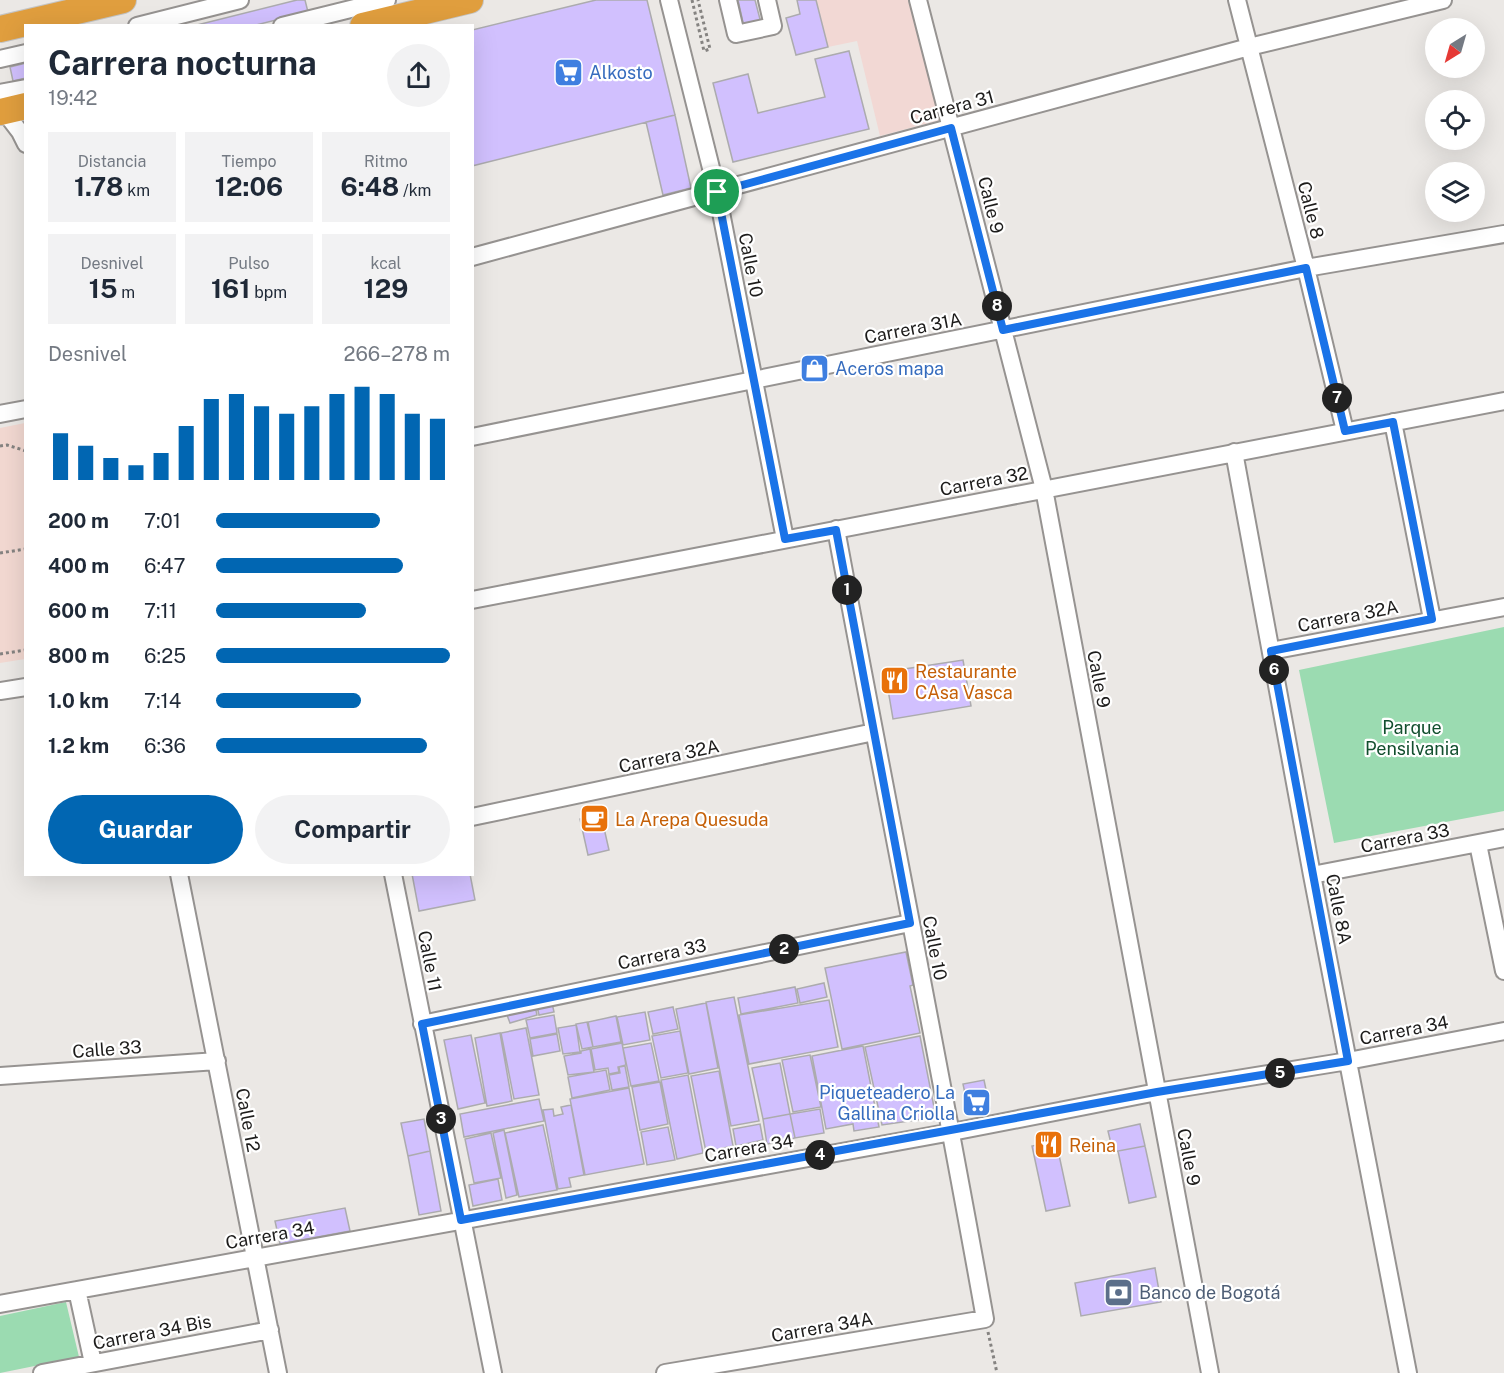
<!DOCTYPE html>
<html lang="es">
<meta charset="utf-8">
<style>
:root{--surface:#fff;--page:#f2f2f3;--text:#1f2937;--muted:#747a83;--accent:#0166b2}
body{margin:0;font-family:"Public Sans",sans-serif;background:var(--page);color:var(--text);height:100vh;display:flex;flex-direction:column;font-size:22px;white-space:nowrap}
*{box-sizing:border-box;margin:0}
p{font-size:20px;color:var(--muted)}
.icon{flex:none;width:33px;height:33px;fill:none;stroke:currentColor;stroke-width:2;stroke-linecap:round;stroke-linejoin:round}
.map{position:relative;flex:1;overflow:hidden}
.panel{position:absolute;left:24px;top:24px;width:450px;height:852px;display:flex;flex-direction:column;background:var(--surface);border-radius:0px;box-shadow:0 6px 24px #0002}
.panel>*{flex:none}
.needle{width:39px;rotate:217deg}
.fabs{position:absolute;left:1425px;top:18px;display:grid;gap:12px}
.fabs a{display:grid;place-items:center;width:60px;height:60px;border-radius:50%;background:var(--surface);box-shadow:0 6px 24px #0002;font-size:30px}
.pin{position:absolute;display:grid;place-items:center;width:51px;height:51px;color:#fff;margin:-26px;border:3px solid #fff;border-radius:50%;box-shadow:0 2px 6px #0007}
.km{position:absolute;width:30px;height:30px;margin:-15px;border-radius:50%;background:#222;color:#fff;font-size:16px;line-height:30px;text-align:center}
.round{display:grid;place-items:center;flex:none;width:63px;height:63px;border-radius:32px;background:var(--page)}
.head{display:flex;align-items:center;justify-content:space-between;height:102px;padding:0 24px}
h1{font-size:33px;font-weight:700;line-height:45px}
.figures{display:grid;grid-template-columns:repeat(3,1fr);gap:9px;height:102px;padding:6px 24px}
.figures div{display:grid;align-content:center;border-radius:0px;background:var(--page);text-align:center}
.figures b{font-size:26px;font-weight:700}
.figures small{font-size:16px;font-weight:400}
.figures p{font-size:16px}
.chart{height:168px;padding:12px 24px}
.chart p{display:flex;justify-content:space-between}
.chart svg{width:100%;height:108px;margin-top:6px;stroke:var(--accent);stroke-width:6}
.action{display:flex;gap:12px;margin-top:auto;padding:12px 24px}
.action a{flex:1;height:69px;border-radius:36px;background:var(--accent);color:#fff;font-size:24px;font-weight:700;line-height:69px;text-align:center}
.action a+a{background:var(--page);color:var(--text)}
ul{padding:0 24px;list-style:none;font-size:20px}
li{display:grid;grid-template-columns:96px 72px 1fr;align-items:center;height:45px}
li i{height:15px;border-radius:8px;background:var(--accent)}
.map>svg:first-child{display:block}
.commercial{fill:#f2d8d4}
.education{fill:#f2d8d1}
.green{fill:#9bdbb1}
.building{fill:#d1c0fe;stroke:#acabae;stroke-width:1.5}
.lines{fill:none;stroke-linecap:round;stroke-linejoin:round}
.minor-casing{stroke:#969391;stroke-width:20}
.highway-casing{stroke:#c4c4c4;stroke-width:28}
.path{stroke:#858381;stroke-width:3;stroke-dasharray:3 3;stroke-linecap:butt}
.minor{stroke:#fff;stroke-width:16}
.highway{stroke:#e09e3e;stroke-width:26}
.route-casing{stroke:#fff;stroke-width:12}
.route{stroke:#1a73e8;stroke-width:8}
.labels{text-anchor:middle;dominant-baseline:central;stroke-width:4.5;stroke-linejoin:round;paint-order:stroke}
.shop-label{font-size:18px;fill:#366cbe;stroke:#fff;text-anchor:start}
.street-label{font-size:18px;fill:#1d1c1b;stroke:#fff}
.food-label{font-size:18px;fill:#c56008;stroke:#fff;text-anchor:start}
.park-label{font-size:18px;fill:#124f2e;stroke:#fff}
.service-label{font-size:18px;fill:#4e5e75;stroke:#fff;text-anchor:start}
</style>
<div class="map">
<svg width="1504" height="1373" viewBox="0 0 1504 1373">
<rect width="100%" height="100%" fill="#ebe8e5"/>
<!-- commercial -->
<path class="commercial" d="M816,0H910L940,120L880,136L857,41L828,47Z"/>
<!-- education -->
<path class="education" d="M25,423V659L0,663V428Z"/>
<!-- green -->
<path class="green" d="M1504,627V811L1334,843L1299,670Z
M66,1302L79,1357L0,1373V1316Z"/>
<!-- building -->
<path class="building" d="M297,0H305L308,12L252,26L197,25Z
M596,0H647L675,115L472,166V30Z
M738,0H755L761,23L744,27Z
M797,0H816L828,47L796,55L786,18L800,14Z
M849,51L869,129L733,162L713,83L748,74L758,113L825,97L815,59Z
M26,63V78L13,81L10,67Z
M675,115L691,188L663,195L646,122Z
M963,660L971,706L893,719L885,672Z
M601,815L609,850L588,855L580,819Z
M412,874H470L475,900L419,911Z
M906,952L913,985L910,986L920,1033L842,1049L825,968Z
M824,983L827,997L800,1003L797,989Z
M795,987L798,1003L741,1014L738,998Z
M734,997L759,1121L731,1126L706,1002Z
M829,1000L838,1047L749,1064L739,1015Z
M552,1003L554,1012L539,1015L537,1006Z
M706,1003L718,1068L689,1074L676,1009Z
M535,1006L537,1015L510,1023L507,1015Z
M673,1007L678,1029L653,1034L648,1012Z
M645,1012L650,1040L623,1045L617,1017Z
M554,1015L557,1033L530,1038L526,1020Z
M616,1016L621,1042L593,1047L588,1022Z
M587,1022L593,1047L582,1049L576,1024Z
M576,1025L580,1052L563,1054L558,1028Z
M526,1028L539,1095L514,1099L501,1033Z
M680,1031L688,1073L661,1078L652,1036Z
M500,1033L512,1101L487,1106L475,1038Z
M557,1034L560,1051L533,1056L530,1039Z
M471,1035L485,1103L458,1109L444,1040Z
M920,1036L934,1107L930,1118L882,1125L865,1047Z
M622,1043L626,1065L618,1067L619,1072L609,1074L608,1068L595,1070L591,1049Z
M651,1043L659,1081L631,1086L623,1048Z
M863,1046L879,1127L854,1131L853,1124L826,1129L812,1056Z
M590,1049L594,1072L568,1075L564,1056L581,1053V1051Z
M810,1055L821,1107L793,1112L782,1060Z
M780,1063L790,1114L763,1119L752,1068Z
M625,1066L629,1087L612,1090L609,1075L620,1073L619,1067Z
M606,1070L610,1090L572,1098L568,1077Z
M719,1071L733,1146L706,1152L691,1076Z
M688,1075L703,1153L677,1159L661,1080Z
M984,1080L990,1109L969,1113L963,1084Z
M660,1082L668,1124L640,1130L632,1087Z
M629,1088L644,1164L585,1175L570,1099Z
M539,1099L544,1121L464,1137L460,1114Z
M571,1105L584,1175L569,1178L571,1187L558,1189L543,1110L553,1109L554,1116L563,1114L561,1107Z
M820,1109L824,1133L795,1138L790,1114Z
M790,1114L795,1138L767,1144L763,1119Z
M424,1119L430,1151L408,1156L401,1123Z
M760,1124L763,1140L736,1146L733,1129Z
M1140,1124L1145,1146L1113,1152L1108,1131Z
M543,1125L557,1190L519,1197L505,1133Z
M668,1127L675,1160L647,1165L641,1132Z
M504,1130L517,1195L506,1198L493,1133Z
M491,1133L501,1178L474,1183L465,1139Z
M1056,1141L1070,1206L1046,1211L1032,1146Z
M1145,1146L1156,1197L1129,1203L1118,1151Z
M430,1151L441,1211L419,1215L408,1156Z
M498,1179L502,1200L473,1206L469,1185Z
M345,1208L350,1231L280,1244L275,1221Z
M1155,1268L1161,1302L1081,1316L1075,1283Z"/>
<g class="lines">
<defs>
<path id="minor" d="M669,0L717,192L785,539
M728,0L736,34L773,26L767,0
M918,0L1044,489L1210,1373
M1237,0L1306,268L1345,431
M137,26L240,0
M282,26L387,0
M0,59L26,53
M0,93L26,88
M4,111L20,132L26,144
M472,257L1249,47L1443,0
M0,414L26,409
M1393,422L1432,619
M472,437L1306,268L1504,234
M1234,452L1312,875L1408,1373
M472,600L1504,401
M1271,651L1504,607
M0,691L26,687
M472,817L874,732
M1478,844L1504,971
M179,874L278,1373
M393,874L493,1373
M1312,875L1504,838
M422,1024L910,923
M0,1076L217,1061
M77,1290L93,1363
M0,1304L952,1132L1157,1092L1348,1061L1504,1031
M42,1373L270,1330
M665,1373L985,1319C938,1055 885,793 836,529"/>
<path id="highway" d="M363,26L470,0
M0,29L123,0
M0,112L26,106"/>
</defs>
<!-- minor casing -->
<use href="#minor" class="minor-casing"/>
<!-- highway casing -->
<use href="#highway" class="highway-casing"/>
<!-- path -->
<path class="path" d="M692,0L704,51L710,49L698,0
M0,446L7,445L26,451
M0,553L26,549
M0,654L26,650
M988,1332L997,1373"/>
<!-- minor -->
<use href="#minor" class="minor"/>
<!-- highway -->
<use href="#highway" class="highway"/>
</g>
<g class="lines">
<defs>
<path id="route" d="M951,128L1003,330L1306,268L1345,431L1393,422L1432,619L1271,651L1348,1061L1157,1092L461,1220L422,1024L910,923L836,530L785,539L717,192Z"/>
</defs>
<!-- route casing -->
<use href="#route" class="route-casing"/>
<!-- route -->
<use href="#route" class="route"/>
</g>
<!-- icons -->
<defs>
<symbol id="supermarket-square" viewBox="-11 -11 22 22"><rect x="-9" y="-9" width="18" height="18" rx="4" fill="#3f7fe0" stroke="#fff"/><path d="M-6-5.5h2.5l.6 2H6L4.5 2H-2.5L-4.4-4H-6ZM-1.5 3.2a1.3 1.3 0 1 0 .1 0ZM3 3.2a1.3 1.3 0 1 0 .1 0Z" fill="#fff"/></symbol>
<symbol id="shop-square" viewBox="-11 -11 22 22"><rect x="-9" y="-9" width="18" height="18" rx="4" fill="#3f7fe0" stroke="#fff"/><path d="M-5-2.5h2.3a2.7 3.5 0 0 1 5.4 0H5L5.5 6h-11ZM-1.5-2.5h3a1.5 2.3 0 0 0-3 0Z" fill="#fff"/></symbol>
<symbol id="restaurant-square" viewBox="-11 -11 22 22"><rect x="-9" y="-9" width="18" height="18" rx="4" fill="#e8710a" stroke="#fff"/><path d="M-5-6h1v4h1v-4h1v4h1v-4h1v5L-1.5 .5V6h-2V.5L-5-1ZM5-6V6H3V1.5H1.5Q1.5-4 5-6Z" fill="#fff"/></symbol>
<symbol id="cafe-square" viewBox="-11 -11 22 22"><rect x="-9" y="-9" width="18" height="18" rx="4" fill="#e8710a" stroke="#fff"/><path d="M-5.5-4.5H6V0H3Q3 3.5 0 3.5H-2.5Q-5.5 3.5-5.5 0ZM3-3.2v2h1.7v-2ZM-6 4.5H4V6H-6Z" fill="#fff"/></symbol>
<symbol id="bank-square" viewBox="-11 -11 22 22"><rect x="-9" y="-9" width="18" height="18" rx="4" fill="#5c6f8a" stroke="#fff"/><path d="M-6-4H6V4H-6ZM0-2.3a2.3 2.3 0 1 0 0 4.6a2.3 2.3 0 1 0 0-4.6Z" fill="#fff"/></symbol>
</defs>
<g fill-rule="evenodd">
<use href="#supermarket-square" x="552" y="56" width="33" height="33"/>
<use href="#shop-square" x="798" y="352" width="33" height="33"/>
<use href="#restaurant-square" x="878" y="664" width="33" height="33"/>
<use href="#cafe-square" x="578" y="802" width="33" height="33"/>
<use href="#supermarket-square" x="960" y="1086" width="33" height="33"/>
<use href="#restaurant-square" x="1032" y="1128" width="33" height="33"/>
<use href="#bank-square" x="1102" y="1276" width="33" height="33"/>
</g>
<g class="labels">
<!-- shop labels -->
<g class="shop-label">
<text x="589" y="72">Alkosto</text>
<text x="835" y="368">Aceros mapa</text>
<text x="955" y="1092" text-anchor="end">Piqueteadero La<tspan x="955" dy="21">Gallina Criolla</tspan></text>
</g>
<!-- street labels -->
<g class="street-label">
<text transform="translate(952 107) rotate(-15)">Carrera 31</text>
<text transform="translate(991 205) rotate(76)">Calle 9</text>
<text transform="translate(1311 210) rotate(76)">Calle 8</text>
<text transform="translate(751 265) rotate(79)">Calle 10</text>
<text transform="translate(913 328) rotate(-11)">Carrera 31A</text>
<text transform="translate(984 481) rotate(-11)">Carrera 32</text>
<text transform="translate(1348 616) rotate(-11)">Carrera 32A</text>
<text transform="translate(1099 679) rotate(79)">Calle 9</text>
<text transform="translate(669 756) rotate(-12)">Carrera 32A</text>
<text transform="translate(1405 838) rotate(-11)">Carrera 33</text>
<text transform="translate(1339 909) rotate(79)">Calle 8A</text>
<text transform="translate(935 948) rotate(79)">Calle 10</text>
<text transform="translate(662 954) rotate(-12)">Carrera 33</text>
<text transform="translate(430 961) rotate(79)">Calle 11</text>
<text transform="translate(1404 1030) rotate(-11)">Carrera 34</text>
<text transform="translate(107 1049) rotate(-4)">Calle 33</text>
<text transform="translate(248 1120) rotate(79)">Calle 12</text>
<text transform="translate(749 1148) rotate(-10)">Carrera 34</text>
<text transform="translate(1189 1157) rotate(79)">Calle 9</text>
<text transform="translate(270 1235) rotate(-10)">Carrera 34</text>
<text transform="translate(822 1327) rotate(-10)">Carrera 34A</text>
<text transform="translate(152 1332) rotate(-11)">Carrera 34 Bis</text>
</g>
<!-- food labels -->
<g class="food-label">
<text x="915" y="671">Restaurante<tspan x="915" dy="21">CAsa Vasca</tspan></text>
<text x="615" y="819">La Arepa Quesuda</text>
<text x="1069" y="1145">Reina</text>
</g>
<!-- park labels -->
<g class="park-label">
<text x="1412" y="727">Parque<tspan x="1412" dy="21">Pensilvania</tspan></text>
</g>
<!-- service labels -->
<g class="service-label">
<text x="1139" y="1292">Banco de Bogotá</text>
</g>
</g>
</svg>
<div class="fabs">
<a><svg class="needle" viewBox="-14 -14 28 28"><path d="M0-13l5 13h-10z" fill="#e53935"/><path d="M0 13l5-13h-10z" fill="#747a83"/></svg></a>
<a><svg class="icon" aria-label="locate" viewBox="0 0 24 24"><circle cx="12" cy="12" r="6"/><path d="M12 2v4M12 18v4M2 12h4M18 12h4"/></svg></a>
<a><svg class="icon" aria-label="layers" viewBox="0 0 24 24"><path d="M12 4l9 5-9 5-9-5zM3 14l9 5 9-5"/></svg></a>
</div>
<div class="pin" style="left:717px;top:192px;background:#1e9e55"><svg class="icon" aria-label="arrive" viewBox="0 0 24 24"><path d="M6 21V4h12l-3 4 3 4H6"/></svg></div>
<b class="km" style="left:847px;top:590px">1</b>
<b class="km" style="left:784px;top:949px">2</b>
<b class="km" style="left:441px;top:1119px">3</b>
<b class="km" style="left:820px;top:1155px">4</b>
<b class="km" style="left:1280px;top:1073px">5</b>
<b class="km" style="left:1274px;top:670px">6</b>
<b class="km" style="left:1337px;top:398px">7</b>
<b class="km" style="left:997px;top:306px">8</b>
<section class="panel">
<div class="head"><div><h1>Carrera nocturna</h1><p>19:42</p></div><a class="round"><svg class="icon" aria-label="share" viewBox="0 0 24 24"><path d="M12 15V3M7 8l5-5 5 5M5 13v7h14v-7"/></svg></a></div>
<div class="figures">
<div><p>Distancia</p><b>1.78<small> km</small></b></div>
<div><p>Tiempo</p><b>12:06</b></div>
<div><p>Ritmo</p><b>6:48<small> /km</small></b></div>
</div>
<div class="figures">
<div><p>Desnivel</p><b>15<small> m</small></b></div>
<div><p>Pulso</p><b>161<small> bpm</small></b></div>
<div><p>kcal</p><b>129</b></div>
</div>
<div class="chart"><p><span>Desnivel</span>266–278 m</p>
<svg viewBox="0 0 160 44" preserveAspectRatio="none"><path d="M5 44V25M15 44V30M25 44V35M35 44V38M45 44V33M55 44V22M65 44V11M75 44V9M85 44V14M95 44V17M105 44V14M115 44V9M125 44V6M135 44V9M145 44V17M155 44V19"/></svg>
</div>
<ul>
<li><b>200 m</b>7:01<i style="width:70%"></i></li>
<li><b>400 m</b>6:47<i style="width:80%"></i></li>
<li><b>600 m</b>7:11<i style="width:64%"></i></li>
<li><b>800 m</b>6:25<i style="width:100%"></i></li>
<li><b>1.0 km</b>7:14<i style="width:62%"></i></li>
<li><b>1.2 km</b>6:36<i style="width:90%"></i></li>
</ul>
<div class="action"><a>Guardar</a><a>Compartir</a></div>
</section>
</div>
